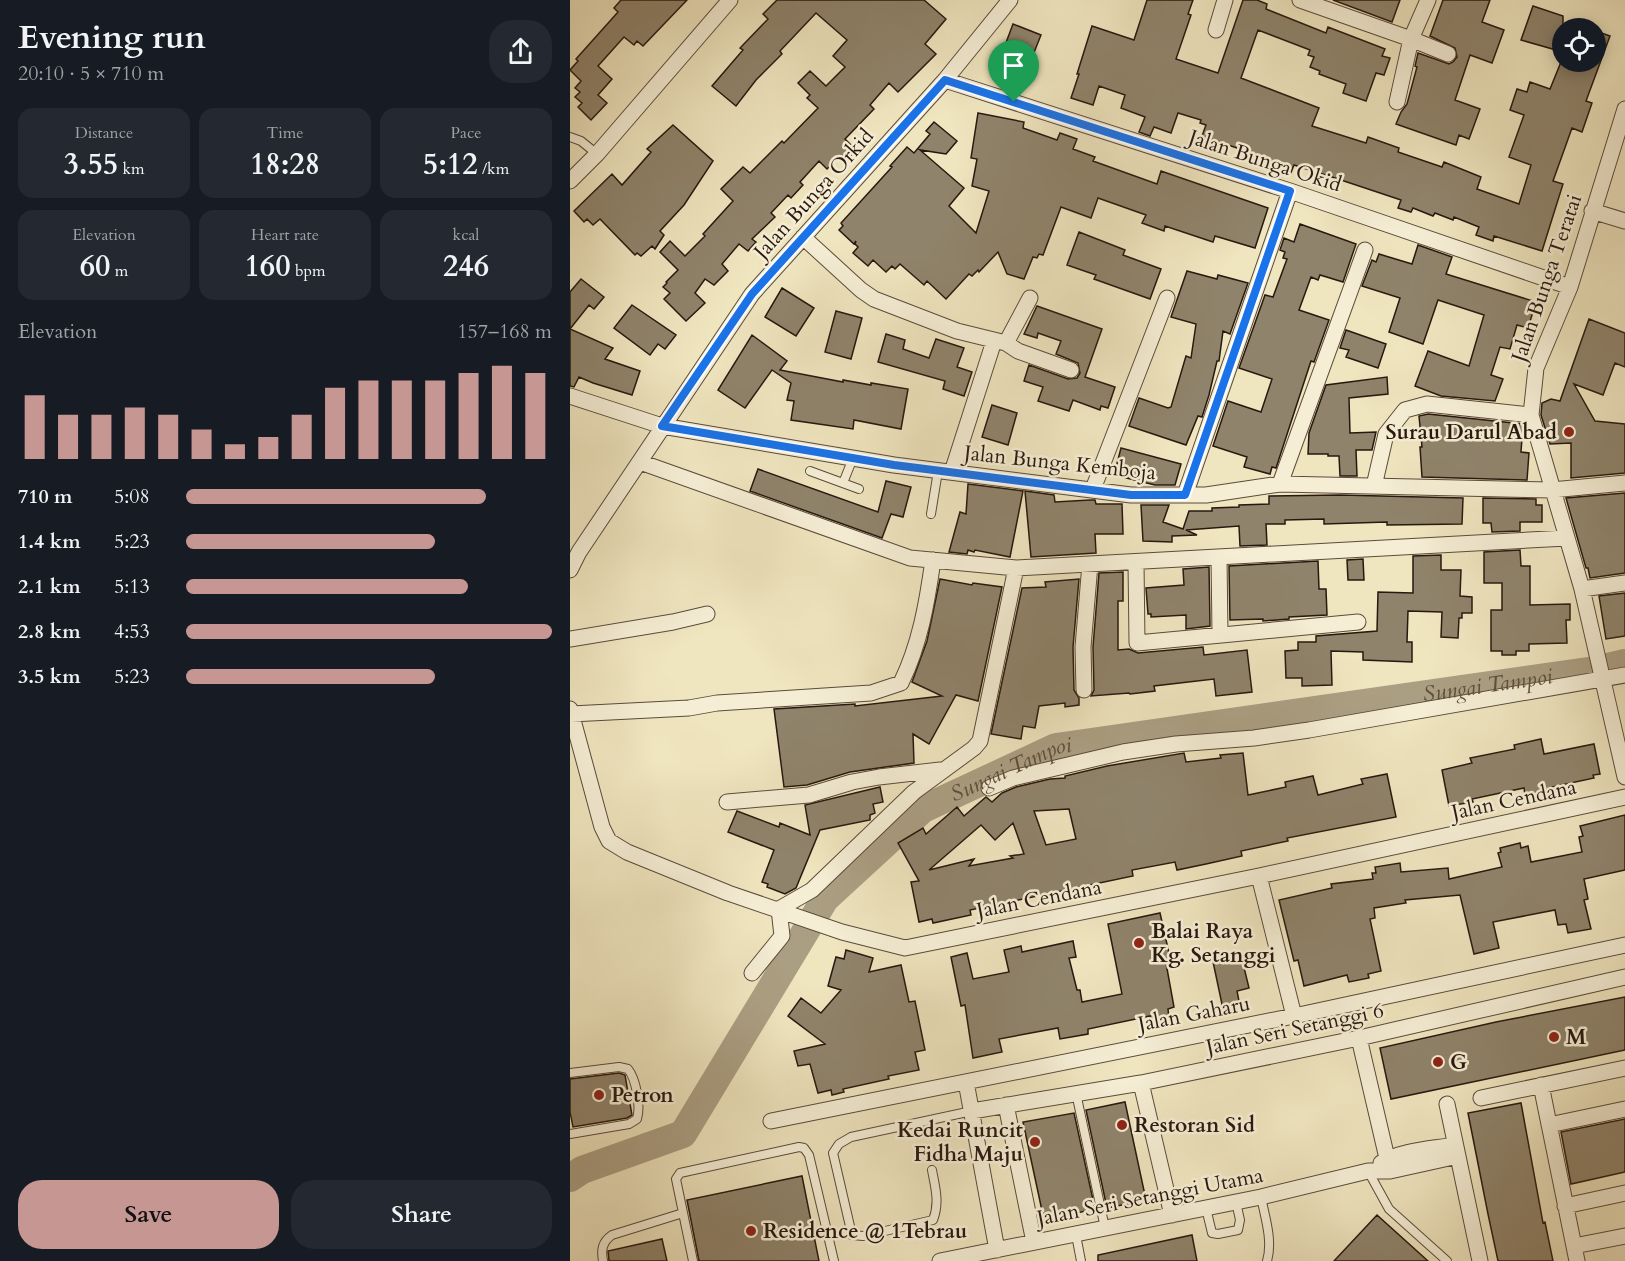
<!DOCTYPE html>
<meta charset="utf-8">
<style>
:root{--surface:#171b24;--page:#242831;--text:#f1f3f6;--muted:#9ea1a6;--accent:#c59692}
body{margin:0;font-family:Cardo,serif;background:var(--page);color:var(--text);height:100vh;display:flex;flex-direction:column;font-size:22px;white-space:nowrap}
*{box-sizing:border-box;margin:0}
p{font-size:20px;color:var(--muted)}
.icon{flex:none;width:33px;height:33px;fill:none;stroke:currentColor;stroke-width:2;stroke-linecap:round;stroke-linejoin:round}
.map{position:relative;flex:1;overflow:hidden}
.panel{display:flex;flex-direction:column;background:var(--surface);width:570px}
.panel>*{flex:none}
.fabs{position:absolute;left:982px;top:18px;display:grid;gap:12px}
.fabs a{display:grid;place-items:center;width:54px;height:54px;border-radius:50%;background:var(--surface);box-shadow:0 3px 15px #0003;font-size:30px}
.pin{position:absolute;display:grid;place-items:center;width:51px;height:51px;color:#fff;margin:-62px -26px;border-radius:50% 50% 50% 0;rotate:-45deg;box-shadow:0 0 6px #0007}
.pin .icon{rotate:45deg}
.round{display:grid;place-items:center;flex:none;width:63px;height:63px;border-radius:24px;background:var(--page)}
.headline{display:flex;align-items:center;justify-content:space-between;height:102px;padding:0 18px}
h1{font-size:33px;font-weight:600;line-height:45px}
.figures{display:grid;grid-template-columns:repeat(3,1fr);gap:9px;height:102px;padding:6px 18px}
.figures div{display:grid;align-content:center;border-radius:15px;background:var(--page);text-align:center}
.figures b{font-size:30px;font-weight:600}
.figures small{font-size:16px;font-weight:400}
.figures p{font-size:16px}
.chart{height:168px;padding:12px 18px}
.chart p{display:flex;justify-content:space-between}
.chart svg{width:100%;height:108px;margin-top:6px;stroke:var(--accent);stroke-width:6}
.primary-button{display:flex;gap:12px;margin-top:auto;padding:12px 18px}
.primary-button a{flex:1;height:69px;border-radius:24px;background:var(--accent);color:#111;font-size:24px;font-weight:600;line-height:69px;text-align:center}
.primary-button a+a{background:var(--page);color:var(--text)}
ul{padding:0 18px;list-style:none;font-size:20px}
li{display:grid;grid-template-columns:96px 72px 1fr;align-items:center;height:45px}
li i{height:15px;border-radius:8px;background:var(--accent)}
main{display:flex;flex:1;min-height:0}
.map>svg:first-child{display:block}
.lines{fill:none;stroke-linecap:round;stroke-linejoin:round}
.river{stroke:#ab9f83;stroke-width:28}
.building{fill:#8f836b;stroke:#28180f;stroke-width:1.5;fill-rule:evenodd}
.service-casing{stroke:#5a4b3b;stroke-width:10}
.minor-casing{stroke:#5a4b3b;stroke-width:17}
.service{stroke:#f5eed5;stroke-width:8}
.minor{stroke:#f5eed5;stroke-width:15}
.route-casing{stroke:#fff;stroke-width:12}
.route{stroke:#1a73e8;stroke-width:8}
.poi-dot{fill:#8f2418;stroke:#f5eed5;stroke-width:2}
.labels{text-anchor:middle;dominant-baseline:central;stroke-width:5;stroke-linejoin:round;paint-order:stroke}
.street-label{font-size:21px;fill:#28180f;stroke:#f5eed5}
.poi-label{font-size:21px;font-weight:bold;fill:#28180f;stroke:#f5eed5;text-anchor:start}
.water-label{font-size:22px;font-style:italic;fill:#5c4e3d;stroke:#f5eed5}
</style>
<main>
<section class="panel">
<div class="headline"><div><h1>Evening run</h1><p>20:10 · 5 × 710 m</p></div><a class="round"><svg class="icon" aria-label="share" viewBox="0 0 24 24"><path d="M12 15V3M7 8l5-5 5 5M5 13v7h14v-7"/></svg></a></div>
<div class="figures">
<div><p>Distance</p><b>3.55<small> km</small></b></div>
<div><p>Time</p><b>18:28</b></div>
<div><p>Pace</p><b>5:12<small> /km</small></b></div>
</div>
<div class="figures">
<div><p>Elevation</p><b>60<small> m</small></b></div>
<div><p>Heart rate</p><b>160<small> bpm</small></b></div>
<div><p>kcal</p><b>246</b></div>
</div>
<div class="chart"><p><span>Elevation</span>157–168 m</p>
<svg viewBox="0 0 160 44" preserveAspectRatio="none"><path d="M5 44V18M15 44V26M25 44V26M35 44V23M45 44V26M55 44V32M65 44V38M75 44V35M85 44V26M95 44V15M105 44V12M115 44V12M125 44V12M135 44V9M145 44V6M155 44V9"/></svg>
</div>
<ul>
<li><b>710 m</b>5:08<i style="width:82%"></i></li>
<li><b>1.4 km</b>5:23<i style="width:68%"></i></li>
<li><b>2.1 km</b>5:13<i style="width:77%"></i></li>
<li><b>2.8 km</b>4:53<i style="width:100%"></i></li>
<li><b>3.5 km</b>5:23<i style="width:68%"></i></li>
</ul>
<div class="primary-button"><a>Save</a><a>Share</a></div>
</section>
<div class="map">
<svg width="1055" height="1261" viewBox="0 0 1055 1261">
<rect width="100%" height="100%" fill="#efe5bf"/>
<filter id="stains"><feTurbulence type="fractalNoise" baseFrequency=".00333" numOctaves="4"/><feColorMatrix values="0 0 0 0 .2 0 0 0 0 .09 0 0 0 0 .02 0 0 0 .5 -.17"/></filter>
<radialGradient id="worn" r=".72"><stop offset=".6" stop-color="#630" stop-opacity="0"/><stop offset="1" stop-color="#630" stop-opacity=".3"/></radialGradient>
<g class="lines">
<!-- river -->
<path class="river" id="s1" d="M0,1178L12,1170L113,1134L255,899L353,809L486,747L1025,670L1055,663"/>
</g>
<!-- building -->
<path class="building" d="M51,0H117L73,46L67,41L64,45L54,37L28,66L42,79L28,95L37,103L21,120L8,107L12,103L5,97L10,92L5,88L11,81L0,70L8,61L6,59L48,12L44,8Z
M207,0H354L376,19L355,44L366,54L328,92L319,83L300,105L304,109L275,139L286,150L276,161L270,156L257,169L249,161L230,182L233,185L221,198L218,195L201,213L205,217L182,239L186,242L178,251L169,244L152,264L158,271L144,285L135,279L125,293L135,303L116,321L94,299L100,293L93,287L97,283L96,282L108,270L90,252L100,241L115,256L135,236L133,234L163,201L151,189L173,167L180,173L212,141L214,143L248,108L237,98L240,95L228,83L240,71L256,86L275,67L263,56L277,40L246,13L210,51L212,54L186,80L166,106L142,86L173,50L170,48L198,19L193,14Z
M577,0H623L618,14L621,15L606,59L648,73L673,0H687L697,4L696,9L756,33L758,27L815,49L812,56L820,58L814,75L806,73L796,101L773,93L776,84L749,74L750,71L740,67L744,57L738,55L740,50L688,30L671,78L749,108L742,126L796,143L798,137L829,148L828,152L872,167L874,162L911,177L907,189L949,204L961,165L939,157L954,115L940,110L947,89L957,92L960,82L980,89L991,62H1026V31L1040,36L1016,101L1022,103L1012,132L1002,128L983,181L993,184L972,251L924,236L923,241L906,235L909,227L884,217L883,220L865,213L863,216L843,208L841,212L828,208L831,200L765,178L724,165L720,175L694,165L696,158L632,136L636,125L630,123L631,120L608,113L601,133L584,127L580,136L569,132L575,117L551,108L555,95L529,86L523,105L501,98L509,74H507L522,26L564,40Z
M763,0H830L822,22Z
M873,0H920L912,22L934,30L922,63L900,55L885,100L910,109L899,139L889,135L886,145L826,124L831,112L837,104L847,67L845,66L848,53L879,64L883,62L887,57L885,48L860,36Z
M963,6L993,16V52L951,40Z
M443,24L471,35L455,75L428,64Z
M408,113L454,122L453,128L487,140L490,133L507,139L503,149L525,157L523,161L587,184L591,171L698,208L685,248L645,236L643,242L595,226L594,231L572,223L576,215L528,198L521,218L491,207L473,255L469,254L467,258L463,257L454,279L437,274L428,252L409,272L408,270L402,276L399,274L376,299L357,281L354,285L330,264L325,269L322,266L316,272L303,260L298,266L283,253L288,247L285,244L286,241L284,244L269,230L273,226L271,223L322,167L320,166L337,147L344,153L360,134L356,131L364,122L387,141L376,154L350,150L394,188L379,206L406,233L419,191L402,186L407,159L401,158Z
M103,125L143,161L114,205L90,231L94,235L85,249L82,246L71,256L67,253L65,255L30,219L23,225L17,219L14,222L4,211L42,174L52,185L81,152L77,149Z
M730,224L786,244L773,282L750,275L748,280L741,277L729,310L759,320L744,362L741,361L706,468L702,467L700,474L674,467L677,457L643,446L658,401L691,412L702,379L669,368L695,295L703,297L717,259L713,258L715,252L710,250L714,238L724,242Z
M509,232L555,250L553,255L591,269L580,299L524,279L526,275L497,265Z
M848,245L882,257L876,274L966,302L958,328L947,325L940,349L930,347L921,375L933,379L925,401L871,396L845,386L858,351L899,366L914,315L868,300L853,344L819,332L830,298L792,286L802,260L806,262L809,254L842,264Z
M617,271L647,279L648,275L678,283L660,334L653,331L649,361H647L639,395L632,417L628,416L616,445L559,426L569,398L598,408L601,407L616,356L621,358L626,324L601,317Z
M11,279L34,297L24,309L19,305L0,329V292Z
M212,288L244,308L226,336L195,317Z
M62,305L106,335L95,349L88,344L80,355L44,328Z
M467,306L532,329L515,377L545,387L538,408L531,406L530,410L503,400L499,411L468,401L473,387L454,381L459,365L498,379L507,378L510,373L508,363L486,354L491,341L468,333L467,338L454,334Z
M266,311L292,318L281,359L255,352Z
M1019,319L1055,333V367L1045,363L1033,395L1004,384L1025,421L1055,424V473L1001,478V443L980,444L971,415L972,403L981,399L990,401Z
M0,329L43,348L35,359L70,371L62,395L23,383L9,377L4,387L0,386Z
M776,330L816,344L808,368L776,357L779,350L770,348Z
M316,334L335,340L333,349L359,358L366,339L394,348L387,367L402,372L394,396L373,389L375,381L308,362Z
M182,335L217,361L210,370L273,382V380L301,385V383L338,389L331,429L284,420L283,429L221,420L224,401L217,400L221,383L202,370L175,408L148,390Z
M817,377L818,394L779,398L780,433L806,432L802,450H786L787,476H770L769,456H758V454H738L739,433L756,385Z
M422,405L447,413L438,445L412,437Z
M858,414L953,424L951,452L959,453L957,480L852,477L850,447H852L849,416Z
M551,448L611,464L605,485H585L544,475Z
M188,469L308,512L316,481L341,487L333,517L321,514L312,538L180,491Z
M398,484L453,491L440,557L405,550L404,552L398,550L397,554L379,552L390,512L396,514Z
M455,491L484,495L485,502L520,500H525L526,504H552L553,534H525L526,553L461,557Z
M1055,493V573L1020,578L1018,568H1016L996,498Z
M770,495L893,498L892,524L817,525V522L754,524V519L715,520V524H696L697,545L670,546L669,526L616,530L627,535L602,536V542L573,541L571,505H599L593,522L613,529L619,511H642V508L669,507V505L699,504V496Z
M913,498L966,499V505H972V522H950V531L922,532L921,523H913Z
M950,550L951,566H960V605L1000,604V620H996L997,643L959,644V651H946V655H932V651H921V610H932V583H914V552Z
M871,555V570H891L890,596L902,597V613H892V618H889L888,638L871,637L872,612L838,611L837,642H842V662L793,660V652L761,651L762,685L732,686V678H716L715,651L728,650V642H746V636L807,631L808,592L843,593V556Z
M793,559L794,580H778L777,560Z
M748,561L749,589H756L757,615L719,617V619L693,621V619L660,620L659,566Z
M639,567L640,626L616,629V615L581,617V614H578L576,588L614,585L613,569Z
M553,572V601H548V650L559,649L568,653L633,647L634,655L677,650L682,692L646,696L644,679L584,686L585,691L560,694L559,693L521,696L524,690L523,647L529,573Z
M370,579L402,585L403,583L432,587L408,701L386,695L359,744L343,734L344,763L280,772L237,785L214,787L204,709L285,704V706L372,696L342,682L357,641Z
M509,579L503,647L504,690L509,698V705L495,707V703L469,706L465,728L453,726L451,739L421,734L452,588L476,587L475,582Z
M1055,593V636L1036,639L1029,596Z
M971,739L974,754L1024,744L1030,774L1023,775L1024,778L982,787V789L955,795L954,788L902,799L903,802L879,806L872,770L902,763L900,758L945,749L944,745Z
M614,753L616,762L651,758L650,755L673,753L678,795L716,787L715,782L743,776L748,795L793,784L791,779L817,774L826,817L717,838L718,841L671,851L672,856L636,864L607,870L605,862L562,870L563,876L400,910L401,915L363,923L362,919L349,922L341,882L349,881L328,843L353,828L356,834L387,807L394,816L416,797L422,802L432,793L446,787L480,779L495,778V776L537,766ZM499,809L506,839L476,845L464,811ZM443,823L454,854L440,856L443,858L399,866L404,859L359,870L411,825L425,840Z
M310,787L313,802L303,804L305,813L300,815V820L250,830L226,888L215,894L197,887L198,884L192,882L204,850L158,832L167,811L209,827L210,823L240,835L235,805Z
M1055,815V870L1014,879L1018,899L1014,900L1021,929L998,933L996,924L988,925L985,910L923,922L929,948L904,954L890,895L835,900L836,903L804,908L805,918L800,919L811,971L798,974L799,978L779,982L777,975L734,986L728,960L724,961L709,900L762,888L761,884L803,879L802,873H806L805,867L830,863L831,872L878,868L879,879L932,867L928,853L931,852L930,848L950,843L951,848L958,846L961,862L1012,852L1009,837L1013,836L1010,826Z
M590,913L601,962L596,963L604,1007L598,1009L599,1018L581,1021L580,1016L518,1029V1034L490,1039L488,1028L429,1039L432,1052L403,1058L395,1005L391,1006L381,957L397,953L403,979L439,972L434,950L451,946L452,952L503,941L506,957L499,958L507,990H510L512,1002L552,994L538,924Z
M276,950L303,958L299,972L331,965L339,1002L345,1001L355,1050L345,1052L349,1070L318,1076L319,1079L273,1089L274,1092L262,1095L261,1090L248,1093L240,1064L228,1066L224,1051L255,1044L218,1016L231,998L251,1013L271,990L258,986L266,957L274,959Z
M670,951L679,988L667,991L670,1006L653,1009L642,957Z
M1055,997V1050L821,1099L810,1048L926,1022Z
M49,1073L55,1075L62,1115L57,1118L3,1127L0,1112V1079Z
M555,1102L576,1200L537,1208L516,1110Z
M951,1103L973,1223L975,1222L983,1261H928L918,1214L898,1113Z
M504,1113L525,1209L474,1220L453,1122Z
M1055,1119V1172L1001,1184L991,1132Z
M232,1176L249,1261H129L117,1200Z
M807,1215L858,1261H764Z
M622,1235L627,1261H528V1255Z
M92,1239L97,1261H39L38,1251Z"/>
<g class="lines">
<defs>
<path id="service" d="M0,137L11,141L27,154
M240,471L289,489
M273,483L283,458
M361,514L368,471
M0,1073L49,1067L58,1069C66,1079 71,1106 67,1119L59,1124L0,1134
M506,1093L535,1228
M362,1170C365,1187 370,1202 363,1220L293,1236L282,1235L263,1153L269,1144L281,1137L402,1111
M798,1171L819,1209L877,1261
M691,1197C695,1217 703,1241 697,1261
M636,1208L642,1233L648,1234L668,1230L670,1220L666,1202
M506,1235L511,1261
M33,1261C31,1250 32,1242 42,1235L113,1213
M123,1261L106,1179L110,1173L229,1147L234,1148L239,1155L264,1261"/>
<path id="minor" d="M730,0L841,39L827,102
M858,0L841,39L878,54
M646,30L655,0
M375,80L720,191L1000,287
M1055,109L1000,287L966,368L961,415L1012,589L1055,777
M0,181L27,154L160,0
M1022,211L1055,221
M233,237L291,290L304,299L387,331L436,343L460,298
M436,343L448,351L501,370
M0,396L92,426L324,465L561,495H636L710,484L982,490L1055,483
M70,462L340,558L446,568L997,538
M382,472L424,341
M710,484L795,250
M804,486L816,434L835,410L857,404L961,415
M523,489L597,298
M615,495L720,191
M649,557L650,634
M566,562L567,643L788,622
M0,570L9,552L182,294L375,80L440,0
M1012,589L1055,583
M0,639L103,622L137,614
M514,690L513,647L520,564
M0,709L32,827L39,841L57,852L158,893L272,932L335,948L689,876L1055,797
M1,714L119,708L147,703L301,693L331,683C350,644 357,603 363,560
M419,788L443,778L553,752L606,744L684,738L739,730L1055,675
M157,802L239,795L282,782L309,777L370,770
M689,876L724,1016
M182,973L212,936L209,909L242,890L344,792L404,748L410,741L446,568
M789,1038L820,1171
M396,1082L427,1250
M571,1083L602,1215
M971,1085L1007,1261
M911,1098L1055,1068
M877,1104L910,1261
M436,1105L464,1242
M402,1111L571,1083L789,1038L1055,977
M201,1121L724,1016L1055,945
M979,1125L1055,1109
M811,1163C831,1150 862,1149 885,1145
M995,1206L1055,1193
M1004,1246L1055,1236
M370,1261L691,1197L798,1171H820L888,1156"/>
</defs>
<!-- service casing -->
<use href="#service" class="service-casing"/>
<!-- minor casing -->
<use href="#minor" class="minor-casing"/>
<!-- service -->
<use href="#service" class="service"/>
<!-- minor -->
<use href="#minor" class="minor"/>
</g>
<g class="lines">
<defs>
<path id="route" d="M375,80L720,191L615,495H561L324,465L92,426L182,294Z"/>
</defs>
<!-- route casing -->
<use href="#route" class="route-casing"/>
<!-- route -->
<use href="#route" class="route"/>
</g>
<!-- markers -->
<g class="poi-dot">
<circle cx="999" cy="432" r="6"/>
<circle cx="569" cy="943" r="6"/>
<circle cx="984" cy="1037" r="6"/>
<circle cx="868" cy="1062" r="6"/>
<circle cx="29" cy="1095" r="6"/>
<circle cx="552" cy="1125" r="6"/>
<circle cx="465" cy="1142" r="6"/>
<circle cx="181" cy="1231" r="6"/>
</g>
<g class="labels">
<!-- street labels -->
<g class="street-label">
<text transform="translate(695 161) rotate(18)">Jalan Bunga Okid</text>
<text transform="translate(244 194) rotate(-48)">Jalan Bunga Orkid</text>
<text transform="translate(977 278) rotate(-71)">Jalan Bunga Teratai</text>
<text transform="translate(490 463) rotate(6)">Jalan Bunga Kemboja</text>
<text transform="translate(944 800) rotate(-12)">Jalan Cendana</text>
<text transform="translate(469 899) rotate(-11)">Jalan Cendana</text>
<text transform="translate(624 1014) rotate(-11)">Jalan Gaharu</text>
<text transform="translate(725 1029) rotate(-12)">Jalan Seri Setanggi 6</text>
<text transform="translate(580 1197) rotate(-11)">Jalan Seri Setanggi Utama</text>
</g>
<!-- poi labels -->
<g class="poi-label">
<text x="987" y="432" text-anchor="end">Surau Darul Abad</text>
<text x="581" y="931">Balai Raya<tspan x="581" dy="24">Kg. Setanggi</tspan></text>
<text x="996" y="1037">M</text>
<text x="880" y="1062">G</text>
<text x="41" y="1095">Petron</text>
<text x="564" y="1125">Restoran Sid</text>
<text x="453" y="1130" text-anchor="end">Kedai Runcit<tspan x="453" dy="24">Fidha Maju</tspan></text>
<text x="193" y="1231">Residence @ 1Tebrau</text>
</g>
<!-- water labels -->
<g class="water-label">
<text stroke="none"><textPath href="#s1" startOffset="1112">Sungai Tampoi</textPath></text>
<text stroke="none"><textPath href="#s1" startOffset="626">Sungai Tampoi</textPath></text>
</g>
</g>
<rect width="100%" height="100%" filter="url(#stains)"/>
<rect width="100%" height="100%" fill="url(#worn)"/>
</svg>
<div class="fabs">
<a><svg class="icon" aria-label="locate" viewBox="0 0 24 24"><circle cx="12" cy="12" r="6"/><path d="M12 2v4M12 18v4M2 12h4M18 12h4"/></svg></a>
</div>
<div class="pin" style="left:444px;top:102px;background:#1e9e55"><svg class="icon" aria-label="arrive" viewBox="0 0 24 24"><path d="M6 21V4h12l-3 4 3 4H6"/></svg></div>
</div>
</main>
